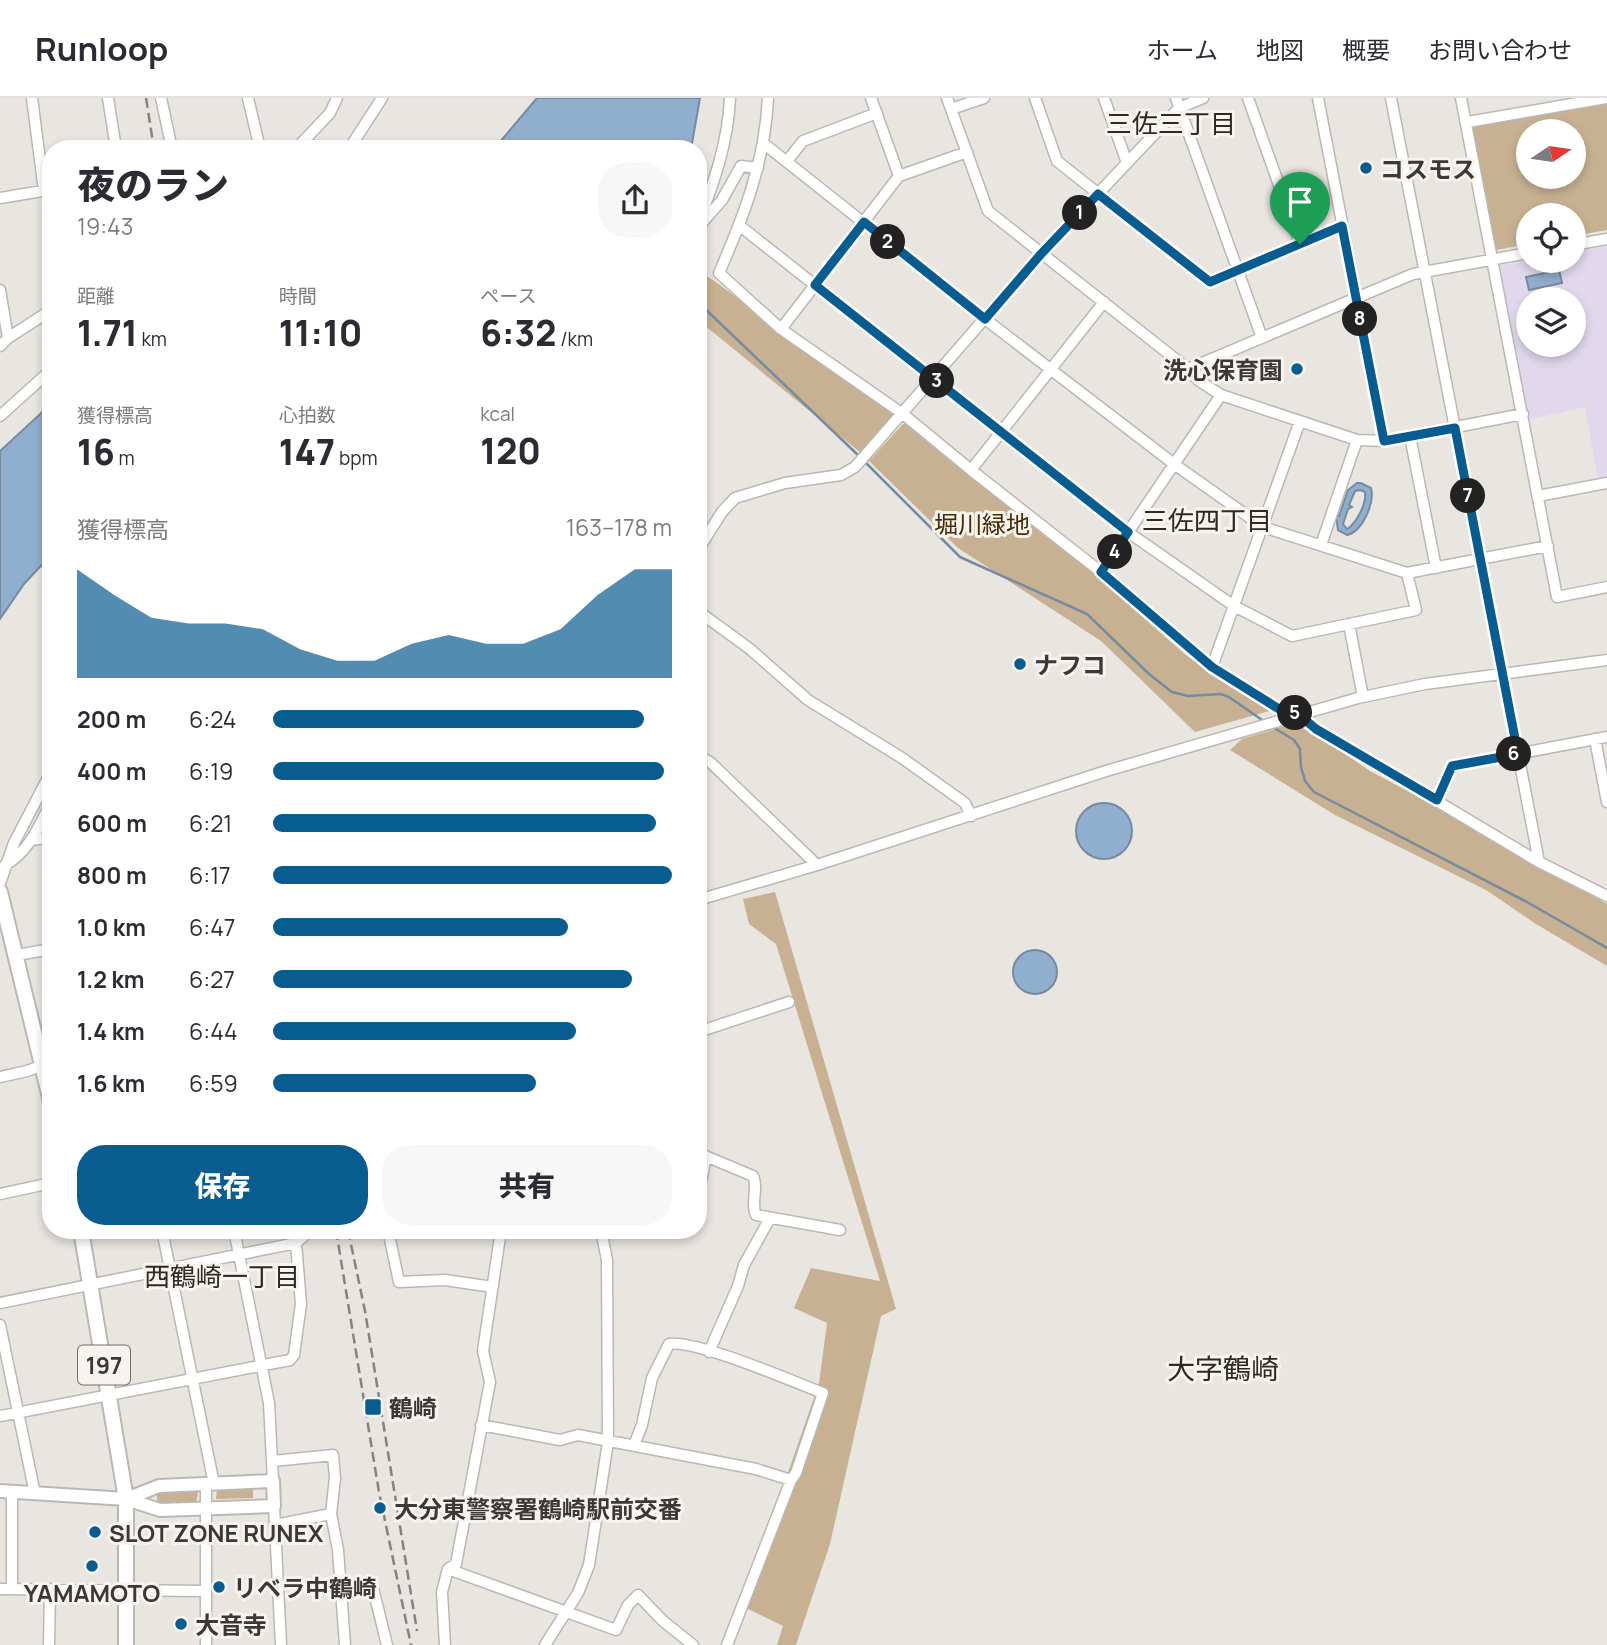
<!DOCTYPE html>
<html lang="ja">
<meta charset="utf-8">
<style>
:root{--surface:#fff;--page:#f7f7f7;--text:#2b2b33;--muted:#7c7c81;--line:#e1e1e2;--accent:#095c8f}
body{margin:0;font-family:Manrope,"Noto Sans JP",sans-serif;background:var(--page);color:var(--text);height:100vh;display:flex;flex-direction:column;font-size:26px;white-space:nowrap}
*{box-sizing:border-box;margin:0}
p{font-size:23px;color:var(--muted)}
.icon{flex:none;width:38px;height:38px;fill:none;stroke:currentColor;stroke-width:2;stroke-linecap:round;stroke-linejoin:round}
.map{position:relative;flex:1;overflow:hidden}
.panel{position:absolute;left:42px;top:42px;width:665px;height:1099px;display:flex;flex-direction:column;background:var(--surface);border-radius:28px;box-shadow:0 4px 10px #0003}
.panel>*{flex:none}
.needle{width:46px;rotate:77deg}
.buttons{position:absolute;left:1516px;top:21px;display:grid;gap:14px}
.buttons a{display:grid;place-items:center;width:70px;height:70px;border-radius:50%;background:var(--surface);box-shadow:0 4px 10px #0003;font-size:35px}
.pin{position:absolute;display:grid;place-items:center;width:60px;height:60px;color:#fff;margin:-72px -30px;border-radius:50% 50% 50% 0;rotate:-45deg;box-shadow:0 0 7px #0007}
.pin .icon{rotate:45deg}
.km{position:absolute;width:35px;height:35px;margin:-18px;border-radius:50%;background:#222;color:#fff;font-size:19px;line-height:35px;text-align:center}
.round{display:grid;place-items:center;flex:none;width:74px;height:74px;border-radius:28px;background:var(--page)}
.head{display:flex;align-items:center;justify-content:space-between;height:119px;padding:0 35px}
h1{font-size:38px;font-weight:800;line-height:52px}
.stats{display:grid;grid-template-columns:repeat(3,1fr);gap:10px;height:119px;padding:7px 35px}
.stats div{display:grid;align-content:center}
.stats b{font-size:35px;font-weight:800}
.stats small{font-size:19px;font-weight:400}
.stats p{font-size:19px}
.chart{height:196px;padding:14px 35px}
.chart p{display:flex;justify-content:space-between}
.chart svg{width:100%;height:126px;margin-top:7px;fill:var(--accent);opacity:.7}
.cta{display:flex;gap:14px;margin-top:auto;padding:14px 35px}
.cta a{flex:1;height:80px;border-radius:28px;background:var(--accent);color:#fff;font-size:28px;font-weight:800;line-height:80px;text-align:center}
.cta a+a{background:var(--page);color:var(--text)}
ul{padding:0 35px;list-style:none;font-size:23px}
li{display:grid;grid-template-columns:112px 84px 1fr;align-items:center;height:52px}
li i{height:18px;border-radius:9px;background:var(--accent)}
header{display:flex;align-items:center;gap:42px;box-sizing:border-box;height:98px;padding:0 35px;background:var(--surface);border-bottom:2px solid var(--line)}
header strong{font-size:33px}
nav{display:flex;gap:38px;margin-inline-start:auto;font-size:24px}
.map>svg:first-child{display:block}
.education{fill:#e1d8ed;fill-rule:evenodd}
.green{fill:#c8b192;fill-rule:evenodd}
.water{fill:#90aecd;stroke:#768ba0;stroke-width:2;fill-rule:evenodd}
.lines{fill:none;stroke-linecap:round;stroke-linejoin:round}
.stream{stroke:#768ba0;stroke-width:2.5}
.minor-casing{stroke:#bbb8b3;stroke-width:13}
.major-casing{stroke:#bbb8b3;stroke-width:16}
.highway-casing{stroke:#bbb8b3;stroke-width:18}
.minor{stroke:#fff;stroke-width:10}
.major{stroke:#fff;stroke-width:12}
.highway{stroke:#fff;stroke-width:14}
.rail{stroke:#858380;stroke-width:2.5;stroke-dasharray:10 5;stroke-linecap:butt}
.route-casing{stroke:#fff;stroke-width:14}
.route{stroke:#095c8f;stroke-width:9}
.poi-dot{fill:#095c8f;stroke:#f7f3ee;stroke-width:2.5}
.labels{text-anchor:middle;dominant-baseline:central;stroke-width:6;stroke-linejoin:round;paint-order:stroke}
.shield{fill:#f7f3ee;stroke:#73716e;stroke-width:2}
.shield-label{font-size:23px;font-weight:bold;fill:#3a3937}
.poi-label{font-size:24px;font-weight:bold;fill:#3a3937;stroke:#f7f3ee;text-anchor:start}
.park-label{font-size:24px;fill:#452a00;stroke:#f7f3ee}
.neighbourhood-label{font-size:26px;fill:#2d2a26;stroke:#f7f3ee}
.quarter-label{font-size:28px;fill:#2d2a26;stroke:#f7f3ee}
</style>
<header>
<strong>Runloop</strong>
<nav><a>ホーム</a><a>地図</a><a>概要</a><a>お問い合わせ</a></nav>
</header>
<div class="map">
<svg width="1607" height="1547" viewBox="0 0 1607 1547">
<rect width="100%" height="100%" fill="#e9e5e1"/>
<!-- education -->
<path class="education" d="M1607,148V381L1598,383L1585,309L1528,322L1499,168L1528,163H1573V154ZM1528,201H1573V247H1528Z"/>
<!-- green -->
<path class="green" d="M1607,3V132L1573,138V117H1528V146L1496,152L1473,31L1475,28ZM1528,33H1573V79H1528Z
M698,173L713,182L897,317L861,355L698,222Z
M903,326H907L1069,454L1186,557L1215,578L1273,612L1195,634L1101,543L958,450L869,363Z
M1298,624L1370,673L1476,730L1607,806V868L1536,826L1486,792L1335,717L1230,652L1242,641Z
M775,794L896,1211L881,1218L830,1446L796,1547H777L783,1528L742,1508L819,1285L827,1225L794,1210L811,1170L880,1183L776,846L749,826L743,801Z
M253,1390V1400L216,1401L217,1392Z
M196,1393L198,1396L196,1404H157V1396L159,1394Z"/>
<!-- water -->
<path class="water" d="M537,0H700L691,51H494Z
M1559,172L1562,185L1529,192L1526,179Z
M51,306V457L24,486L0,521V353Z
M1357,385H1361L1371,390C1375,405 1362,434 1347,437L1338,432L1336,418H1339L1348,392ZM1360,392L1365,394C1367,405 1356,426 1347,431L1343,426L1348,411L1352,409L1349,407L1355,393Z
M1076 733a28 28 0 1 1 56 0a28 28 0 1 1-56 0Z
M1013 874a22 22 0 1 1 44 0a22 22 0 1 1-44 0Z"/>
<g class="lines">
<!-- stream -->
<path class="stream" d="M702,208L859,358
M864,363L960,459L1087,516L1149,576L1172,594L1188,598L1221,596L1229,599L1265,624
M1271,628L1294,642L1300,651L1301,669L1305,683L1314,694L1527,804L1607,850"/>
<defs>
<path id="minor" d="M32,0L44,93
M108,0L116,51
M161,0L172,51
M248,0L260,51
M768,0C765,63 744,118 719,175L781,231L903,316L971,372L1101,474L1212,569L1279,611L1298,616L1316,631L1539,764L1607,798
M871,0L899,78
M947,0L988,113L1188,271L1198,282L1221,297L1357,342L1384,343L1523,316
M1035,0L1057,63L1210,184L1342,128
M1104,0L1127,65
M1176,0L1262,240
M1248,0L1300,146
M1318,0L1384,343
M1391,0L1539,764
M1461,0L1557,499L1607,489
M951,11L984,0
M1468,24L1606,0
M763,45L985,221L1174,366L1263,429L1407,475
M296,51L330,15L337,0
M349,51L382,0
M787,63L803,43L877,15
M0,100L48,92
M698,126C714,84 728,45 730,0
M701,126L722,102L741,68L758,70
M740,128L1128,434L1234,508L1292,538L1416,512L1407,475L1548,448
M1573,147L1607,141
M0,192L8,240
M781,231L899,78L967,54
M0,248L8,240L51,212
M1188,271L1413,176L1528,155
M0,318L51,272
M1410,338L1436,470
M971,372L1104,204
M1538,398L1607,385
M1321,447L1357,342
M698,452L722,414L735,400L785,385L841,377L855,369L1041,156L1127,65L1179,10L1203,0
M1101,474L1221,297
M698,513L750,551L808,602L902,660L965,705L971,718
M1349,526L1363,599
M1212,569L1300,323
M1595,641L1607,704
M698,658L710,664L817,767
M1437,702L1452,668L1607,639
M32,742L51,739
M5,767C29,754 39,728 51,705
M0,785L14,745L51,674
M698,802L817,767L1106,673L1358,600L1425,586L1607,562
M17,857L51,851
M698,934L789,904
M0,979L27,973L51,964
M698,1055L753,1078C759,1091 750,1104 756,1117L840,1132
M0,1096L51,1085
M698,1099L706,1058
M162,1132L214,1386
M234,1132L269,1305L273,1383
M388,1132L399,1184L445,1182L493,1189
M0,1205L296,1145L304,1138L303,1132
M0,1227L35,1396
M709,1254L738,1188L744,1167L770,1120
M0,1318L290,1262L294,1257L301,1206L296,1145
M481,1327L560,1342L578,1337L756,1371L791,1382L727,1547
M634,1347L642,1327L652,1280L669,1246C695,1241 794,1284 823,1295L796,1375L791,1382
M273,1363L333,1357L335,1380L331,1416L275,1427
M206,1386V1547
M274,1408L281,1547
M331,1416L338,1452L345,1547
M448,1471L616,1532L628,1507L638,1497L663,1523L693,1547
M0,1491L206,1493
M12,1491V1394
M342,1493L373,1490L387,1547
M49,1547L50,1491
M445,1547L442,1494L448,1471L456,1466L490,1284L483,1253L501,1132
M545,1547L578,1495L589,1467L608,1344L607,1162L601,1132"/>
<path id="major" d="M0,1393L126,1401L160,1412L274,1408L273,1383L159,1388L126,1401"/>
<path id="highway" d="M0,794L51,1004
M81,1132L126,1401V1547"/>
</defs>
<!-- minor casing -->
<use href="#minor" class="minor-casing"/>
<!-- major casing -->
<use href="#major" class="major-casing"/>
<!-- highway casing -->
<use href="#highway" class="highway-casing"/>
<!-- minor -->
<use href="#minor" class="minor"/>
<!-- major -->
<use href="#major" class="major"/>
<!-- highway -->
<use href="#highway" class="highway"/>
<!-- rail -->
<path class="rail" d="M146,0L154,51
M336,1132L379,1394L411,1547
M348,1132L365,1213L417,1533"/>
</g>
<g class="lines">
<defs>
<path id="route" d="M1098,96L1210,184L1342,128L1384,343L1455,330L1518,656L1452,668L1437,702L1316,631L1298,616L1279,611L1212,569L1101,474L1128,434L815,187L864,124L985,221L1041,156Z"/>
</defs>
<!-- route casing -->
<use href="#route" class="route-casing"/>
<!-- route -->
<use href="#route" class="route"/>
</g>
<!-- markers -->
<g class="poi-dot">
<circle cx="1366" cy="70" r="7"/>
<circle cx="1297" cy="271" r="7"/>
<circle cx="1020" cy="566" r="7"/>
<rect x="364" y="1300" width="18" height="18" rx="3.5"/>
<circle cx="380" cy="1410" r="7"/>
<circle cx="95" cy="1434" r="7"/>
<circle cx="92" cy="1468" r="7"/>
<circle cx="219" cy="1489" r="7"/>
<circle cx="181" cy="1526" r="7"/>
</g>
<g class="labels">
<!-- shield labels -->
<rect class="shield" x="78" y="1247.5" width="52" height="39" rx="5"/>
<g class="shield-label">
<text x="104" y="1267">197</text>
</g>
<!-- poi labels -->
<g class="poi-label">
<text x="1380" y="70">コスモス</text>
<text x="1283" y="271" text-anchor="end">洗心保育園</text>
<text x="1034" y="566">ナフコ</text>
<text x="389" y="1309">鶴崎</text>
<text x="394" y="1410">大分東警察署鶴崎駅前交番</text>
<text x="109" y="1434">SLOT ZONE RUNEX</text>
<text x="233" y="1489">リベラ中鶴崎</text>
<text x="92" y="1494" text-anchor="middle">YAMAMOTO</text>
<text x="195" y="1526">大音寺</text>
</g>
<!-- park labels -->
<g class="park-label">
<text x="982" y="425">堀川緑地</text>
</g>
<!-- neighbourhood labels -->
<g class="neighbourhood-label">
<text x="1171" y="25">三佐三丁目</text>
<text x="1207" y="422">三佐四丁目</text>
<text x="222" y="1178">西鶴崎一丁目</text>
</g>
<!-- quarter labels -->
<g class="quarter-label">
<text x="1223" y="1270">大字鶴崎</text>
</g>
</g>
</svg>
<div class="buttons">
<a><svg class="needle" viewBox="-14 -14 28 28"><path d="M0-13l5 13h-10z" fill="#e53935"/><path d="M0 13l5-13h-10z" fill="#7c7c81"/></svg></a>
<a><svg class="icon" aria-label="locate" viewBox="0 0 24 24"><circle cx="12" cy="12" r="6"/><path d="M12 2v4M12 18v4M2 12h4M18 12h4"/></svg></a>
<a><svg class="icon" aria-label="layers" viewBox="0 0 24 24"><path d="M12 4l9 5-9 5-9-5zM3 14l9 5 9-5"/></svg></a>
</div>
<div class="pin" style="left:1300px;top:146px;background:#1e9e55"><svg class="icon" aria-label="arrive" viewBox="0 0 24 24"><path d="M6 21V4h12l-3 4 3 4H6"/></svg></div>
<b class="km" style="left:1080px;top:115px">1</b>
<b class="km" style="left:888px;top:144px">2</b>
<b class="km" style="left:937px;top:283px">3</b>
<b class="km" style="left:1115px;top:454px">4</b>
<b class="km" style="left:1295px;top:615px">5</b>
<b class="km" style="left:1514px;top:656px">6</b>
<b class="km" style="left:1468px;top:398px">7</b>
<b class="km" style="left:1360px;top:221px">8</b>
<section class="panel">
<div class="head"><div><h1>夜のラン</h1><p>19:43</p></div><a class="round"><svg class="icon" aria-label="share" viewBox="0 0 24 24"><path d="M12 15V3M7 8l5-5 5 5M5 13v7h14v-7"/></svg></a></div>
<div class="stats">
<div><p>距離</p><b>1.71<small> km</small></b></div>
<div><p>時間</p><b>11:10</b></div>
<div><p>ペース</p><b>6:32<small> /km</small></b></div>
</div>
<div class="stats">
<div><p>獲得標高</p><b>16<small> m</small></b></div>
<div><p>心拍数</p><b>147<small> bpm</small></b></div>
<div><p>kcal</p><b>120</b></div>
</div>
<div class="chart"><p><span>獲得標高</span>163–178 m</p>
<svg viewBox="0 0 160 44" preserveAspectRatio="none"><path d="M0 44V6L10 15L20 23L30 25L40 25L50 27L60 34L70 38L80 38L90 32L100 29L110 32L120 32L130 27L140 15L150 6L160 6V44z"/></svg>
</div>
<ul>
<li><b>200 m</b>6:24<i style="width:93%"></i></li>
<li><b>400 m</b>6:19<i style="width:98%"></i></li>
<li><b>600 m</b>6:21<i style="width:96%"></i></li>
<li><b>800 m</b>6:17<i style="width:100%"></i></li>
<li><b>1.0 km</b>6:47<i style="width:74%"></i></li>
<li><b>1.2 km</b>6:27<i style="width:90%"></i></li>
<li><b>1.4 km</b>6:44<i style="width:76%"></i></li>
<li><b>1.6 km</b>6:59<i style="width:66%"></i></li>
</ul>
<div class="cta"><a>保存</a><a>共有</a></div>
</section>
</div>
